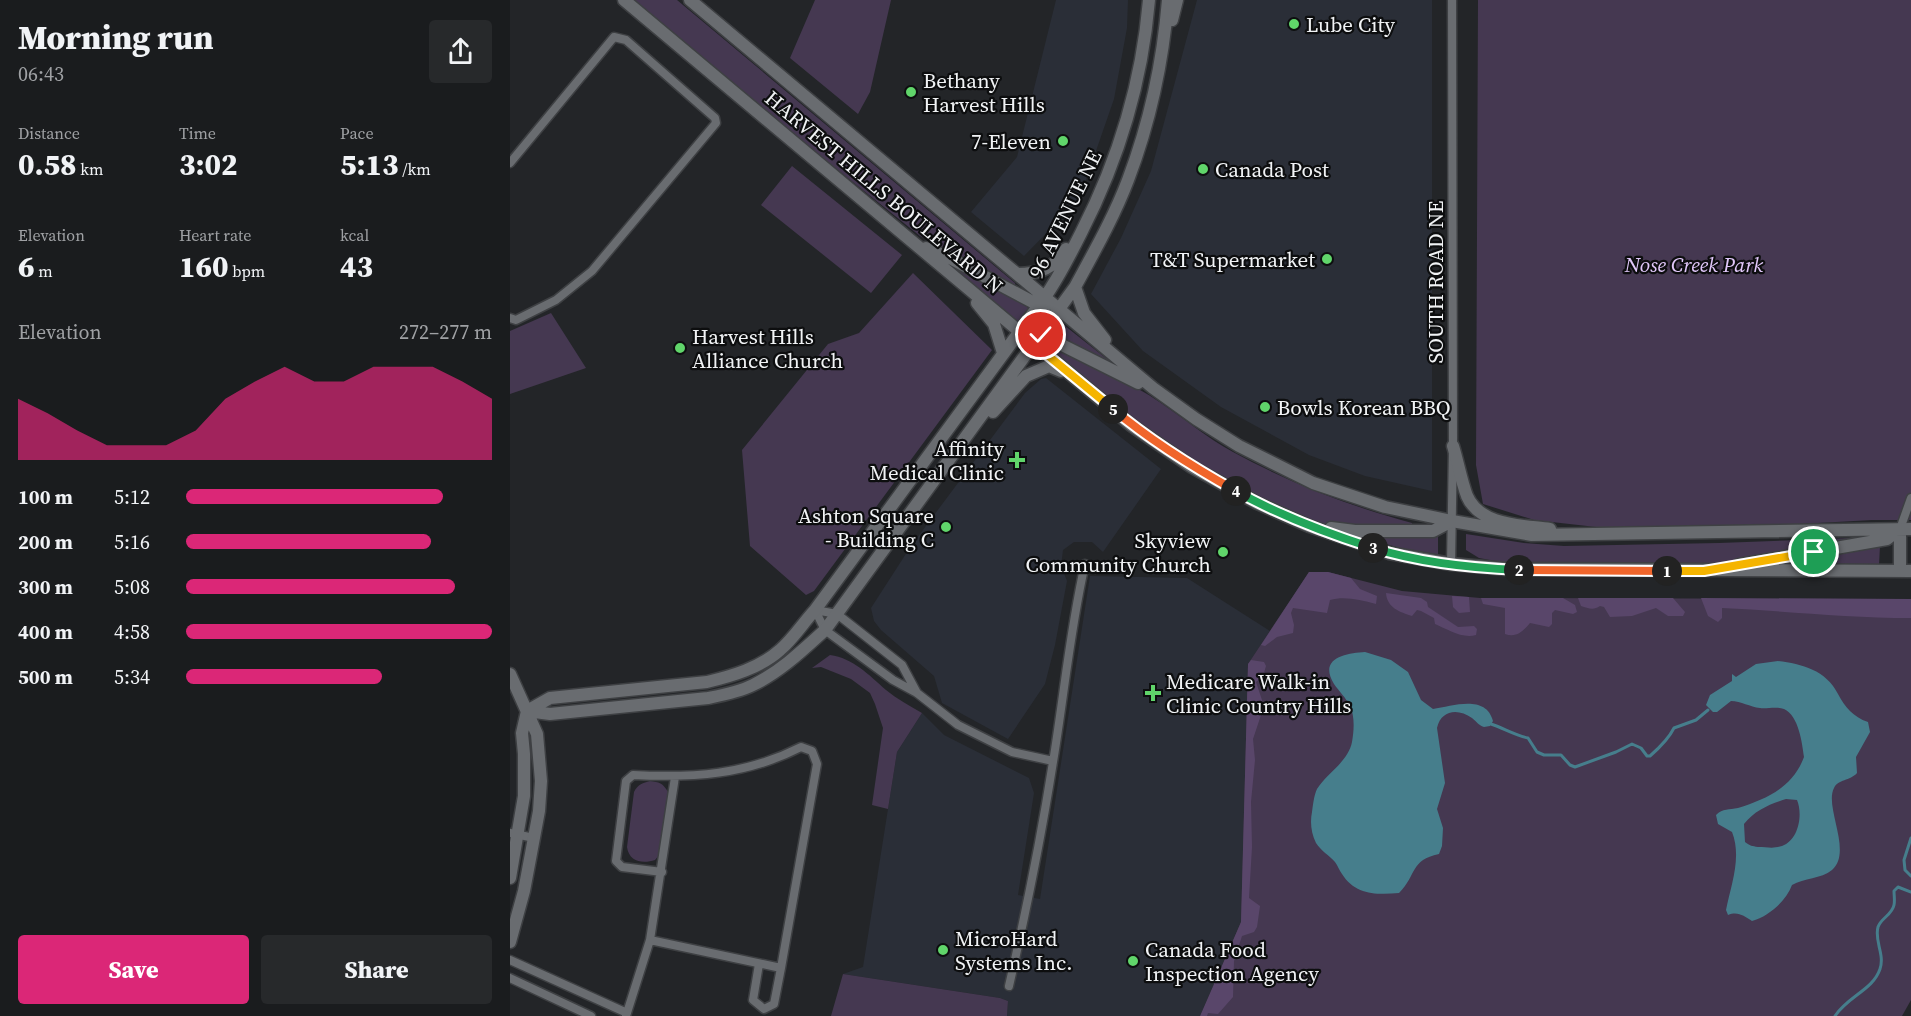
<!DOCTYPE html>
<meta charset="utf-8">
<style>
:root{--surface:#1a1c1e;--page:#27292b;--text:#f1f3f6;--muted:#9fa1a4;--accent:#db2777}
body{margin:0;font-family:"Source Serif 4",serif;background:var(--page);color:var(--text);height:100vh;display:flex;flex-direction:column;font-size:22px;white-space:nowrap}
*{box-sizing:border-box;margin:0}
p{font-size:20px;color:var(--muted)}
.icon{flex:none;width:33px;height:33px;fill:none;stroke:currentColor;stroke-width:2;stroke-linecap:round;stroke-linejoin:round}
.map{position:relative;flex:1;overflow:hidden}
.panel{display:flex;flex-direction:column;background:var(--surface);width:510px}
.panel>*{flex:none}
.pin{position:absolute;display:grid;place-items:center;width:51px;height:51px;color:#fff;margin:-26px;border:3px solid #fff;border-radius:50%;box-shadow:0 2px 6px #0007}
.km{position:absolute;width:30px;height:30px;margin:-15px;border-radius:50%;background:#222;color:#fff;font-size:16px;line-height:30px;text-align:center}
.round{display:grid;place-items:center;flex:none;width:63px;height:63px;border-radius:6px;background:var(--page)}
.summary{display:flex;align-items:center;justify-content:space-between;height:102px;padding:0 18px}
h1{font-size:33px;font-weight:800;line-height:45px}
.figures{display:grid;grid-template-columns:repeat(3,1fr);gap:9px;height:102px;padding:6px 18px}
.figures div{display:grid;align-content:center}
.figures b{font-size:30px;font-weight:800}
.figures small{font-size:16px;font-weight:400}
.figures p{font-size:16px}
.chart{height:168px;padding:12px 18px}
.chart p{display:flex;justify-content:space-between}
.chart svg{width:100%;height:108px;margin-top:6px;fill:var(--accent);opacity:.7}
.primary-button{display:flex;gap:12px;margin-top:auto;padding:12px 18px}
.primary-button a{flex:1;height:69px;border-radius:6px;background:var(--accent);color:#fff;font-size:24px;font-weight:800;line-height:69px;text-align:center}
.primary-button a+a{background:var(--page);color:var(--text)}
ul{padding:0 18px;list-style:none;font-size:20px}
li{display:grid;grid-template-columns:96px 72px 1fr;align-items:center;height:45px}
li i{height:15px;border-radius:8px;background:var(--accent)}
main{display:flex;flex:1;min-height:0}
.map>svg:first-child{display:block}
.built{fill:#2a2e37}
.green{fill:#453851}
.forest{fill:#59466a}
.water{fill:#467e8c;fill-rule:evenodd}
.lines{fill:none;stroke-linecap:round;stroke-linejoin:round}
.stream{stroke:#467e8c;stroke-width:3}
.street-casing{stroke:#3e4043;stroke-width:11}
.secondary-casing{stroke:#3e4043;stroke-width:15}
.street{stroke:#696c70;stroke-width:8}
.secondary{stroke:#696c70;stroke-width:12}
.split-1-casing{stroke:#fff;stroke-width:12}
.split-2-casing{stroke:#fff;stroke-width:12}
.split-3-casing{stroke:#fff;stroke-width:12}
.split-4-casing{stroke:#fff;stroke-width:12}
.split-5-casing{stroke:#fff;stroke-width:12}
.split-6-casing{stroke:#fff;stroke-width:12}
.split-1{stroke:#f5b400;stroke-width:8}
.split-2{stroke:#f0652b;stroke-width:8}
.split-3{stroke:#22a559;stroke-width:8}
.split-4{stroke:#22a559;stroke-width:8}
.split-5{stroke:#f0652b;stroke-width:8}
.split-6{stroke:#f5b400;stroke-width:8}
.poi-dot{fill:#60d56a;stroke:#0d0e0f;stroke-width:2}
.labels{text-anchor:middle;dominant-baseline:central;stroke-width:4.5;stroke-linejoin:round;paint-order:stroke}
.poi-label{font-size:21px;fill:#f1f3f5;stroke:#0d0e0f;text-anchor:start}
.street-label{font-size:21px;fill:#f1f3f5;stroke:#0d0e0f}
.park-label{font-size:21px;font-style:italic;fill:#e2c8fb;stroke:#0d0e0f}
</style>
<main>
<section class="panel">
<div class="summary"><div><h1>Morning run</h1><p>06:43</p></div><a class="round"><svg class="icon" aria-label="share" viewBox="0 0 24 24"><path d="M12 15V3M7 8l5-5 5 5M5 13v7h14v-7"/></svg></a></div>
<div class="figures">
<div><p>Distance</p><b>0.58<small> km</small></b></div>
<div><p>Time</p><b>3:02</b></div>
<div><p>Pace</p><b>5:13<small> /km</small></b></div>
</div>
<div class="figures">
<div><p>Elevation</p><b>6<small> m</small></b></div>
<div><p>Heart rate</p><b>160<small> bpm</small></b></div>
<div><p>kcal</p><b>43</b></div>
</div>
<div class="chart"><p><span>Elevation</span>272–277 m</p>
<svg viewBox="0 0 160 44" preserveAspectRatio="none"><path d="M0 44V19L10 25L20 32L30 38L40 38L50 38L60 32L70 19L80 12L90 6L100 12L110 12L120 6L130 6L140 6L150 12L160 19V44z"/></svg>
</div>
<ul>
<li><b>100 m</b>5:12<i style="width:84%"></i></li>
<li><b>200 m</b>5:16<i style="width:80%"></i></li>
<li><b>300 m</b>5:08<i style="width:88%"></i></li>
<li><b>400 m</b>4:58<i style="width:100%"></i></li>
<li><b>500 m</b>5:34<i style="width:64%"></i></li>
</ul>
<div class="primary-button"><a>Save</a><a>Share</a></div>
</section>
<div class="map">
<svg width="1401" height="1016" viewBox="0 0 1401 1016">
<rect width="100%" height="100%" fill="#232528"/>
<!-- built -->
<path class="built" d="M546,0H618L617,28L604,99L569,200L514,256L461,212L507,157Z
M687,0H922V491L855,476L799,455L711,407L633,351L581,294L611,238L641,171Z
M536,378L651,469L593,552L582,542H564L553,550L551,566L557,581L545,645L535,684L498,739L432,703L424,676L371,630L364,621L361,608L401,546L515,393L531,379Z
M580,576L677,578L760,631L738,664L731,922L690,1016H497L498,1001L490,998L333,974L353,967L387,752L412,713L434,735L519,778L524,793L508,895L530,899Z"/>
<!-- green -->
<path class="green" d="M123,0H167L505,283V285L410,236L228,90Z
M305,0H381L360,92L348,114L280,58Z
M968,0H1401V520H1362L1237,527L1095,528L1024,520L973,504L966,465Z
M282,166L392,255L361,293L251,205Z
M450,270L521,309L509,323L450,275L448,271Z
M403,273L482,350L304,591L296,595L240,546L232,450L318,344L349,333Z
M41,313L76,368L0,394V331Z
M550,322L597,359L595,360L540,335Z
M545,348C579,365 621,382 651,403C675,419 697,438 723,452C780,483 839,506 902,523V528L826,526L806,523L772,511L701,472L629,426L564,370L548,355Z
M956,534L1014,543L1054,546L1209,543L1345,538V541L1197,566L1007,565L969,558L956,550Z
M928,536V555L918,556L855,538Z
M1370,546L1369,565L1285,566L1283,564Z
M799,572H818L892,591L970,598L1401,599V1000L1392,1016H691L731,922L738,664Z
M320,655C343,658 359,675 376,690C387,699 400,706 412,713L387,752L378,809L362,805L373,728L365,704L360,693L341,679L311,667L302,668Z
M140,781C149,782 153,783 158,792L150,854L145,860C133,864 119,862 117,847L124,792C128,784 133,783 140,781Z
M333,974L490,998L498,1001L497,1016H321Z"/>
<!-- forest -->
<path class="forest" d="M799,572H818L841,578L850,589L867,596L866,604C850,600 835,596 820,600L817,613L783,608L781,613L784,625L783,633L767,637L755,646L751,645Z
M876,593L911,598L917,602L918,607L948,627L964,626L967,629L966,635C952,639 937,629 925,624L924,618L911,611L907,610L902,616C890,612 877,608 876,593Z
M942,596L959,597L960,612L949,613L943,607Z
M971,598H1053L1065,605L1067,612L1063,614L1045,610L1042,613V624L1039,627L1020,623C1013,631 1007,638 995,634V608L973,604Z
M1068,598H1163L1175,612L1173,616H1158L1146,608L1122,616L1100,617L1094,607L1090,606C1083,611 1078,608 1071,606Z
M1191,598L1401,599V618C1338,618 1275,611 1212,608V618L1208,622L1198,616Z
M741,660L754,662L756,666L753,676L746,682L752,700V712L743,739L745,760L741,802L742,847L739,898L750,906L747,927L744,932L732,936L724,961L723,997L708,1014L698,1013L697,1016H690L731,922L738,664Z"/>
<!-- water -->
<path class="water" d="M855,652L881,660L898,672L911,700L923,709C943,706 976,694 983,721L980,726L974,727C968,725 967,722 962,718C948,708 931,710 927,728L935,783L927,809L933,828L932,846L929,854C900,860 907,875 889,893C867,895 845,895 832,874C829,870 828,866 825,862C819,855 811,851 806,843C801,833 800,822 802,812C803,805 804,795 807,789C817,773 838,762 842,742C844,731 845,716 840,706C836,698 829,691 824,684C808,658 836,653 855,652Z
M1268,661C1292,664 1316,670 1328,694C1335,707 1343,717 1358,722L1360,732L1346,757L1347,773C1340,781 1328,779 1324,788C1314,807 1343,852 1322,870C1311,879 1294,878 1282,885C1276,901 1259,916 1242,921C1234,916 1228,911 1218,915L1216,910C1221,885 1232,857 1222,832L1208,824L1206,815C1213,808 1219,810 1228,808C1257,799 1283,787 1294,757C1292,743 1289,716 1274,709C1266,706 1257,709 1250,708C1240,707 1231,701 1221,701L1207,712H1203L1196,705L1200,695L1222,681V674L1226,677L1246,664ZM1276,799L1287,800C1293,814 1289,840 1272,846C1263,849 1257,847 1248,847C1242,846 1240,846 1235,842L1234,824C1245,810 1260,804 1276,799Z"/>
<g class="lines">
<!-- stream -->
<path class="stream" d="M981,724C993,728 1007,736 1018,738L1027,752L1034,755H1051L1060,765L1065,767L1106,752L1122,744L1131,748L1137,756H1140C1148,749 1159,738 1164,728L1186,720L1198,710
M1401,838L1394,860L1395,870L1401,876
M1325,1016C1338,996 1363,990 1370,969C1375,954 1364,941 1368,927C1371,918 1382,915 1384,905C1385,901 1384,895 1384,891L1388,887L1401,892"/>
<defs>
<path id="street" d="M0,163L104,37L116,40L205,118L206,123L82,271L46,300L6,320L0,318
M1390,529L1401,498
M941,564L943,446L942,0
M305,610L315,630L383,680L407,693L448,725L502,752L543,761
M305,610L327,614L392,665L407,693
M0,833L24,838
M140,940L271,968L307,764L302,751L291,747C236,775 183,778 123,775L116,781L106,861L112,867L152,872
M0,960L117,1013
M249,964L243,1000L254,1009L264,1004L271,968
M0,978L81,1016
M499,986C516,912 531,838 543,762C554,696 560,629 575,564
M116,1016L140,940L165,777"/>
<path id="secondary" d="M114,0L621,425L682,467L747,503L799,526L879,553L941,564L997,569L1401,571
M180,0L643,388L686,419L729,446L803,483L875,507L942,521L1022,535L1401,529
M662,20L667,0
M416,248L438,257L534,308
M507,274C529,274 545,268 556,249
M565,287L574,313L595,340
M467,303L484,324L493,353
M526,332L628,383
M483,412L516,376L539,366L551,371
M943,446C948,462 951,480 957,496C970,526 1012,525 1040,529
M821,528L845,531H923L942,521
M1229,565L1377,539L1390,529
M1390,571V529
M0,674L27,734L31,781L29,811L14,891L0,942
M17,711L40,714L198,698C213,695 229,692 243,685C270,672 293,650 315,630L565,287C584,252 604,217 618,180C640,122 653,61 658,0
M17,711L40,698L197,682C222,676 250,668 270,650C283,639 293,623 305,610L535,297C549,277 560,255 571,233C609,159 632,83 639,0
M0,878L14,796V754L12,733L17,711"/>
</defs>
<!-- street casing -->
<use href="#street" class="street-casing"/>
<!-- secondary casing -->
<use href="#secondary" class="secondary-casing"/>
<!-- street -->
<use href="#street" class="street"/>
<!-- secondary -->
<use href="#secondary" class="secondary"/>
</g>
<g class="lines">
<defs>
<path id="split-1" d="M1157,571H1194L1304,552"/>
<path id="split-2" d="M1009,570L1157,571"/>
<path id="split-3" d="M863,548C908,562 961,568 1009,570"/>
<path id="split-4" d="M726,491C769,515 816,533 863,548"/>
<path id="split-5" d="M603,409C641,441 683,467 726,491"/>
<path id="split-6" d="M531,335L524,344L603,409"/>
</defs>
<!-- split-1 casing -->
<use href="#split-1" class="split-1-casing"/>
<!-- split-2 casing -->
<use href="#split-2" class="split-2-casing"/>
<!-- split-3 casing -->
<use href="#split-3" class="split-3-casing"/>
<!-- split-4 casing -->
<use href="#split-4" class="split-4-casing"/>
<!-- split-5 casing -->
<use href="#split-5" class="split-5-casing"/>
<!-- split-6 casing -->
<use href="#split-6" class="split-6-casing"/>
<!-- split-1 -->
<use href="#split-1" class="split-1"/>
<!-- split-2 -->
<use href="#split-2" class="split-2"/>
<!-- split-3 -->
<use href="#split-3" class="split-3"/>
<!-- split-4 -->
<use href="#split-4" class="split-4"/>
<!-- split-5 -->
<use href="#split-5" class="split-5"/>
<!-- split-6 -->
<use href="#split-6" class="split-6"/>
</g>
<!-- markers -->
<g class="poi-dot">
<circle cx="784" cy="24" r="6"/>
<circle cx="401" cy="92" r="6"/>
<circle cx="553" cy="141" r="6"/>
<circle cx="693" cy="169" r="6"/>
<circle cx="817" cy="259" r="6"/>
<circle cx="170" cy="348" r="6"/>
<circle cx="755" cy="407" r="6"/>
<path d="M504 451h6v6h6v6h-6v6h-6v-6h-6v-6h6z"/>
<circle cx="436" cy="527" r="6"/>
<circle cx="713" cy="552" r="6"/>
<path d="M640 684h6v6h6v6h-6v6h-6v-6h-6v-6h6z"/>
<circle cx="433" cy="950" r="6"/>
<circle cx="623" cy="961" r="6"/>
</g>
<g class="labels">
<!-- poi labels -->
<g class="poi-label">
<text x="796" y="24">Lube City</text>
<text x="413" y="80">Bethany<tspan x="413" dy="24">Harvest Hills</tspan></text>
<text x="541" y="141" text-anchor="end">7-Eleven</text>
<text x="705" y="169">Canada Post</text>
<text x="805" y="259" text-anchor="end">T&amp;T Supermarket</text>
<text x="182" y="336">Harvest Hills<tspan x="182" dy="24">Alliance Church</tspan></text>
<text x="767" y="407">Bowls Korean BBQ</text>
<text x="494" y="448" text-anchor="end">Affinity<tspan x="494" dy="24">Medical Clinic</tspan></text>
<text x="424" y="515" text-anchor="end">Ashton Square<tspan x="424" dy="24">- Building C</tspan></text>
<text x="701" y="540" text-anchor="end">Skyview<tspan x="701" dy="24">Community Church</tspan></text>
<text x="656" y="681">Medicare Walk-in<tspan x="656" dy="24">Clinic Country Hills</tspan></text>
<text x="445" y="938">MicroHard<tspan x="445" dy="24">Systems Inc.</tspan></text>
<text x="635" y="949">Canada Food<tspan x="635" dy="24">Inspection Agency</tspan></text>
</g>
<!-- street labels -->
<g class="street-label">
<text transform="translate(374 192) rotate(40)">HARVEST HILLS BOULEVARD N</text>
<text transform="translate(555 214) rotate(-64)">96 AVENUE NE</text>
<text transform="translate(925 282) rotate(-90)">SOUTH ROAD NE</text>
</g>
<!-- park labels -->
<g class="park-label">
<text x="1184" y="264">Nose Creek Park</text>
</g>
</g>
</svg>
<div class="pin" style="left:1304px;top:552px;background:#1e9e55"><svg class="icon" aria-label="arrive" viewBox="0 0 24 24"><path d="M6 21V4h12l-3 4 3 4H6"/></svg></div>
<div class="pin" style="left:531px;top:335px;background:#d93025"><svg class="icon" aria-label="check" viewBox="0 0 24 24"><path d="M5 12l5 5 9-10"/></svg></div>
<b class="km" style="left:1157px;top:571px">1</b>
<b class="km" style="left:1009px;top:570px">2</b>
<b class="km" style="left:863px;top:548px">3</b>
<b class="km" style="left:726px;top:491px">4</b>
<b class="km" style="left:603px;top:409px">5</b>
</div>
</main>
